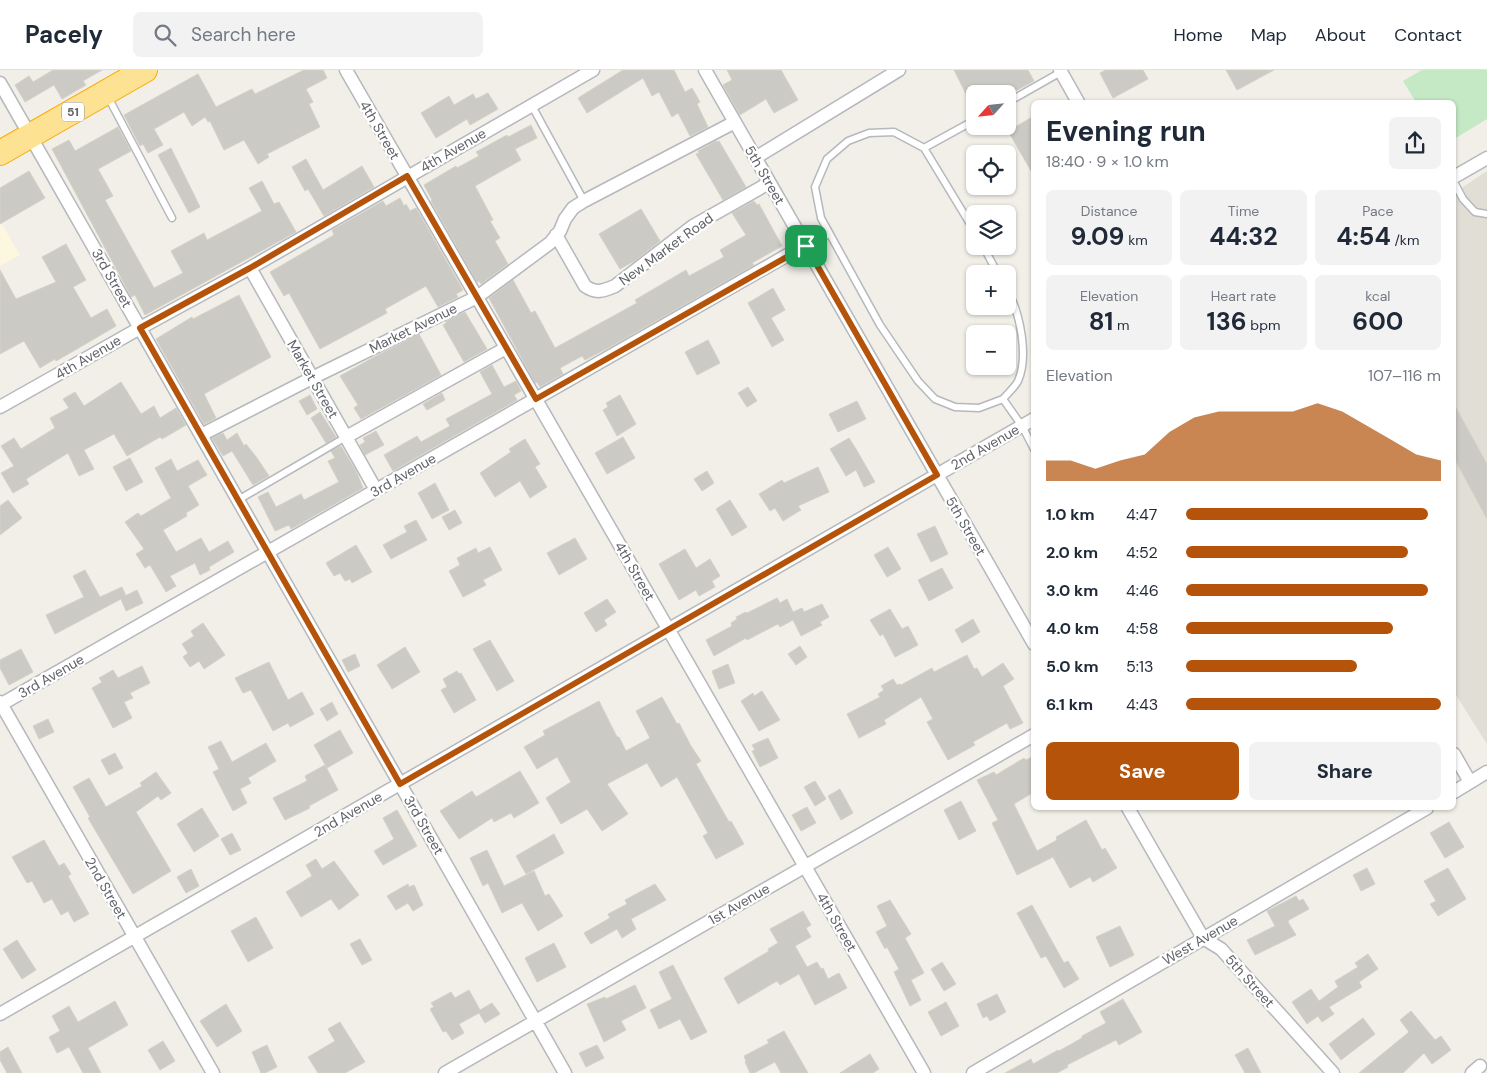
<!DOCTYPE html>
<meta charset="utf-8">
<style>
:root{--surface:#fff;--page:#f2f2f3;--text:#1f2937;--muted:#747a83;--line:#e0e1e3;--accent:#b45309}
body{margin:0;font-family:"DM Sans",sans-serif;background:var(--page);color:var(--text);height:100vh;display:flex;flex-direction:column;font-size:19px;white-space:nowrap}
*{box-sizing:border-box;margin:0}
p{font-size:16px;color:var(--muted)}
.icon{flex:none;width:28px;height:28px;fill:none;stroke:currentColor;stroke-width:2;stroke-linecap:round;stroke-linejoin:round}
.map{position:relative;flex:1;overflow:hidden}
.side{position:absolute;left:1031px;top:30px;width:425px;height:710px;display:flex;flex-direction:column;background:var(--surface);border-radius:8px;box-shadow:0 1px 4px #0004}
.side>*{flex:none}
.needle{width:32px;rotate:243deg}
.fabs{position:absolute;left:966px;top:15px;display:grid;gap:10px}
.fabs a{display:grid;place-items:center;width:50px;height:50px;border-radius:8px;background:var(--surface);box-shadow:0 1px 4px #0004;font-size:25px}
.pin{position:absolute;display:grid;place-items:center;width:42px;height:42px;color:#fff;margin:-21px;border-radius:10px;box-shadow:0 2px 8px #0006}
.round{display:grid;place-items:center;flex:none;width:52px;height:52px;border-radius:8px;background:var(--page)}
.overview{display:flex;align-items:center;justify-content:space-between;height:85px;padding:0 15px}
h1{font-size:28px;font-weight:700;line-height:38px}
.stats{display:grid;grid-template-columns:repeat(3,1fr);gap:8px;height:85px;padding:5px 15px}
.stats div{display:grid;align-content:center;border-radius:8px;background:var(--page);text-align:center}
.stats b{font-size:25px;font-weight:700}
.stats small{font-size:14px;font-weight:400}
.stats p{font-size:14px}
.chart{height:140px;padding:10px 15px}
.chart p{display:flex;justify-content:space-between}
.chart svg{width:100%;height:90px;margin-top:5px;fill:var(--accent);opacity:.7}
.action{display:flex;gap:10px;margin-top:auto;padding:10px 15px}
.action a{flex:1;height:58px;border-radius:8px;background:var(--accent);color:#fff;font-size:20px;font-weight:700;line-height:58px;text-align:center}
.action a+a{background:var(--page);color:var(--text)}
ul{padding:0 15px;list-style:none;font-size:16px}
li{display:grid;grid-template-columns:80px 60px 1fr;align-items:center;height:38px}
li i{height:12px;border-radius:6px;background:var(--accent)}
header{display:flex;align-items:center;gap:30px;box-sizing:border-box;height:70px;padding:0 25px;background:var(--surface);border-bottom:1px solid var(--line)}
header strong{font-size:24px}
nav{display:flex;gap:28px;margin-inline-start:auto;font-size:18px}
.search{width:350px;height:45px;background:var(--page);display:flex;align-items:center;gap:12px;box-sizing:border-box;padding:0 18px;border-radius:8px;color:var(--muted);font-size:19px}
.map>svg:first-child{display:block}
.commercial{fill:#fef7e0}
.education{fill:#e1ded6}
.green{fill:#c5e8c5}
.building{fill:#cccac5;stroke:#d6d1c6}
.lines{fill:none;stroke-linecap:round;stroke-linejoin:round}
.lane-casing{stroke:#b5b8bc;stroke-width:9}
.street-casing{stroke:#b5b8bc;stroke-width:15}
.highway-casing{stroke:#f9ab00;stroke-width:26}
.lane{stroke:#fff;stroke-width:6}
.street{stroke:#fff;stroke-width:12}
.highway{stroke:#fde293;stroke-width:24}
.route-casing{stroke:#fff;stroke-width:10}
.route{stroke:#b45309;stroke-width:6}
.labels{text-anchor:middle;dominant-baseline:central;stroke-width:4.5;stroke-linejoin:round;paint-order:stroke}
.shield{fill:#fff;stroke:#8f9295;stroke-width:1}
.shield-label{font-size:12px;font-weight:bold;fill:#5f6368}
.street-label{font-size:14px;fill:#5f6368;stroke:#fff}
</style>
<header>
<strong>Pacely</strong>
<div class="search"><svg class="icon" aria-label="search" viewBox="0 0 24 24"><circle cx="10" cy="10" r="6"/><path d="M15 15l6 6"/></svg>Search here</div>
<nav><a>Home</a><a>Map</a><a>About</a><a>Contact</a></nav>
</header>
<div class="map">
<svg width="1487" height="1003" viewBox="0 0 1487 1003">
<rect width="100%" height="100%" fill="#f1efe8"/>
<!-- commercial -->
<path class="commercial" d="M0,151L20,185L0,196Z"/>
<!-- education -->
<path class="education" d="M1487,101V674L1454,622V123Z"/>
<!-- green -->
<path class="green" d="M1422,0H1487V49L1454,69V32H1416L1403,11Z"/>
<!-- building -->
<path class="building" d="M53,0H102L83,11L86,15L62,29L54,15L25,32L15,15L29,6L33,12Z
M304,0H323L327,8L306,19L313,32L309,34L320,57L267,84L269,87L258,94L244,70L224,80L210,51L208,52L205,47L192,56L184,42L154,59L163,75L148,83L143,74L140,76L124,45L198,4L216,37L252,19L255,24Z
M623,0H674L685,22L692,18L700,32L697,34L708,57L690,66L678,43L672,47L659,22L652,26L643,8L587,43L578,28Z
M727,0H781L798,30L774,43L766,29L740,45L723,15L732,10Z
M954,0H1028L1034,11L1010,24H966Z
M1106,0H1143L1148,9L1113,28L1100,3Z
M1226,0H1274L1237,20Z
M488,23L498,39L470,55L467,49L436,68L421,43L449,26L454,35L473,24L476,29Z
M1034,46V106L1008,61Z
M531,55L537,68L515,79L521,90L475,116L493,150L490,151L500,168L495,171L508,194L481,214L479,211L477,212L431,131L432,130L424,115L456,96L457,98L479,86L476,82L507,65L508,67Z
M118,57L131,81L98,99L113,126L105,130L154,218L183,203L171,181L204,163L207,170L262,141L249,118L262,111L274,134L279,132L296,162L145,245L135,225L131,227L127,219L52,79L69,70L75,81Z
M716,71L717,72L719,71L746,117L723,130L696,84L699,83L698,81Z
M171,78L200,137L189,143L158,85Z
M306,89L323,120L362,96L374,117L324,146L308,119L305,121L292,97Z
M29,101L45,128L0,154V118Z
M400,128L404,136L406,134L410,141L416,138L463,220L456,224L458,227L438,237L426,216L385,239L387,243L320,279L289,223L284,226L270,202L334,165L332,160L383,131L386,136Z
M754,131L757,135L759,134L782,176L752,193L754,195L610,277L585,290L582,286L560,298L563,304L540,317L537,312L535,313L489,228L513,210L531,243L535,241L555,278L637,233L635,230L686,200L689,206L724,187L720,180L746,165L732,143Z
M641,139L660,171L636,190L620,199L599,164Z
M66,174L86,210L73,217L91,248L107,239L116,256L77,279L56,291L55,289L40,298L24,271L0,284V200L16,229L56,212L42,187Z
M773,218L785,240L771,248L784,270L772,277L748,233Z
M239,225L271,287L204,324L216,348L204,354L156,269L192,247L193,249Z
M465,242L487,279L464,292L443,255L446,253V251Z
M419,264L441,305L361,349L354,338L358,335L340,306L376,286Z
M708,270L720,293L697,305L685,282Z
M492,295L504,317L516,311L521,321L514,325L517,330L393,401L384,385L417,366L421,372L450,356L446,349L492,324L480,302Z
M121,312L141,344L154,336L160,348L176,338L186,355L162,369L160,367L127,386L114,364L84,380L94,399L79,406L68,383L26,409L29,414L13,423L1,403L14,396L1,376L14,368L21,379L55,358L50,348L69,338L63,329L75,322L84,336Z
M748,317L757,331L747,337L738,323Z
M442,323L445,330L427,340L423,334Z
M310,325L317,339L307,345L299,331Z
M620,325L636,354L617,366L603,340L608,337L606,333Z
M857,331L866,349L838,362L829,344Z
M1454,334L1487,394V449L1454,388Z
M320,342L336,367L326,373L311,348Z
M376,361L384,375L365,385L360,375L365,372L363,368Z
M223,363L227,370L237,363L244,376L246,374L257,388L269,406L253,415L232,381L223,386L212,368Z
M623,367L635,388L607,404L595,383Z
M849,368L856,379L875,412L864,417L856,400L846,406L830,379Z
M525,369L540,394L535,397L547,417L530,428L520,411L495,427L480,403L511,382L509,379Z
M341,376L356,401L363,418L291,459L289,455L275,461L258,427L268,422L276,437L301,424L304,430L339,412L328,391L335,388L331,381Z
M130,388L143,412L126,421L113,397Z
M171,389L177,401L198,390L207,405L188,416L199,435L186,443L187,446L163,460L176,482L201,468L209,482L228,471L234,482L209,497L210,500L200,505L195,493L170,506L176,516L166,522L150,495L145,498L136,484L144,479L125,452L138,443L141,446L171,428L155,398Z
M818,397L829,422L798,436L801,440L783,451L775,438L770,441L759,424L782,410L784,413Z
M707,401L714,413L702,421L694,409Z
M435,413L449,440L432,449L418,423Z
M8,430L22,448L0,465V436Z
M730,430L747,457L732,466L716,439Z
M455,440L462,453L449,460L442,447Z
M416,450L427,470L391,489L383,475L407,462L404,456Z
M935,456L948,484L931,492L917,464Z
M575,468L587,489L559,505L547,483Z
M356,475L372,502L352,513L350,509L345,511L340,503L334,506L326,493Z
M490,477L502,500L483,510L486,515L463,527L449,501L460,495L457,488L476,478L478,483Z
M888,477L901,499L887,507L874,485Z
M685,479L696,498L710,489L720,506L712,511L715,517L699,526L696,520L679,530L659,494Z
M942,498L953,518L929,531L918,510Z
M85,500L100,527L122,517L126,526H125L137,520L143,533L126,541L121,529L55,564L46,545L84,527L73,506Z
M777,528L780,533L787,529L793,542L802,538L804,542L822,534L829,547L820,552L822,555L801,566L793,550L780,557L778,554L747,570L746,568L714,586L706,570L732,556L731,553L737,549L736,547L746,542L747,543Z
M607,529L616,542L604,550L607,555L596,562L584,543Z
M890,539L902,559L908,556L918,575L895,587L883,564L880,566L870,550Z
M973,549L980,562L962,573L955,560Z
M203,553L225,585L204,599L199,591L190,597L183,587L188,583L182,574L194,566L191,561Z
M490,570L514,611L497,621L473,579Z
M800,576L807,587L796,595L788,584Z
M405,577L420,602L392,619L377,595Z
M21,579L33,602L9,615L0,598V590Z
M355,584L360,596L348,602L342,590Z
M967,585L974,599L977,598L982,607L1003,593L1014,609L1003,616L1023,653L1010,659L1007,653L973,672L975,675L948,690L927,652L933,649L921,627L884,650L886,654L859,668L847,644L880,627L878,624L884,620L881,616L893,609L897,615L900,614L901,615L932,598L934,602Z
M269,592L288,630L302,622L314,644L290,657L288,653L273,661L251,620L243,623L235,608Z
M728,594L735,613L719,619L712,601Z
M142,596L150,613L130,623L133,628L124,632L132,648L113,658L92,618L102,612L99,608L113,600L118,608Z
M457,601L459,604L461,603L476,630L454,643L441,620L447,617L443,609Z
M762,621L780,650L759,661L741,631L753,623L754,626Z
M662,627L677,654L679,653L691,676L701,691L696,694L729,752L731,751L744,774L716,789L703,766L708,763L677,707L661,717L647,693L607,714L628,744L602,761L587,739L561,754L546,728L571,712L557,687L537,699L524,677L545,665L543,661L599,631L617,667H619L626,681L650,668L636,641Z
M332,632L338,644L327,651L320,639Z
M48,649L54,662L39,669L33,656Z
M340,660L353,683L327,698L314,675Z
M768,668L778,688L760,697L752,681L755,680L752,675Z
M221,671L232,692L266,673L276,691L248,708L251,713L240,719L247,733L233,741L213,702L219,699L208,677Z
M115,683L123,698L109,705L101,690Z
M1034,686V722L1014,734L1037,781L1057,770L1056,767L1086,750L1102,780L1105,778L1117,798L1093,812L1090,807L1070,818L1053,787L1017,805L992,753L998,750L977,710L994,702L996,705L1024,688L1026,690Z
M325,695L338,720L309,736L310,738L285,750L273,728L307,711L305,706Z
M520,701L539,733L514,748L511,743L494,752L492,748L459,769L440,741L472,721L476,727Z
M156,702L171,723L161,730L158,726L136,742L171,801L133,824L88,748L90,747L73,717L89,708L106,737L142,716L140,713Z
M815,711L826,729L815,736L804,717Z
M840,719L853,743L841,750L828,726Z
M961,731L976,761L959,770L944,740Z
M807,737L816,753L801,761L792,745Z
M202,738L219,766L194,782L177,754Z
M397,740L417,776L383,795L374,781L394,769L383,748Z
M1449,752L1464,777L1445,788L1430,763Z
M232,763L241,780L230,785L221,769Z
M554,764L564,783L526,804L516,786Z
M44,770L59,796L64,793L71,804L68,806L89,844L74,852L68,841L61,845L52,829L44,833L32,811L27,813L12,787Z
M487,780L504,816L534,801L545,826L549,824L563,846L538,861L522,833L502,843L488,813L483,816L470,788Z
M316,789L322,799L334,791L359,825L339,840L331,829L301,847L286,822L312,806L306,795Z
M1367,798L1375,814L1361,821L1353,805Z
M1448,798L1466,829L1438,846L1430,834L1436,831L1424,811Z
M191,799L199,816L186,823L177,807Z
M408,814L409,817L414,815L423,835L413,841L408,833L396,840L387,826Z
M655,814L666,830L631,849L636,859L622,868L617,859L591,874L584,863L610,848L608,844L627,834L625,830Z
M1296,826L1299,831L1303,829L1309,839L1289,850L1288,852L1296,865L1255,885L1247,870L1275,856L1267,841Z
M890,830L911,864L905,868L924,903L911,910L921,930L910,936L894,902L899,899L887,877L885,879L876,862L887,856L877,836Z
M1032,835L1064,893L1068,891L1079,909L1064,918L1046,886L1041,888L1017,843Z
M803,841L811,855L806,858L811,867L795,876L807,897L817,892L821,899L823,898L828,909L839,903L847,918L815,935L799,904L780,915L777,911L738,934L724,908L769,881L768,879L778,873L770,859Z
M256,847L273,878L248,892L231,861Z
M1120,856L1134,885L1110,897L1096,867Z
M360,869L372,890L362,895L350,874Z
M17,870L36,900L22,909L3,879Z
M554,873L566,897L537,912L525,888Z
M1368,884L1378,899L1359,912L1362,917L1329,937L1334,944L1322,952L1318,946L1307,954L1292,932L1311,919L1319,931L1338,917L1335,911L1358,897L1355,893Z
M942,892L956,914L944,921L931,899Z
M673,895L707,962L691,970L680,949L659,959L650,940L672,929L659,902Z
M635,915L646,938L621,951L626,960L604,972L587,934L605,927L606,929Z
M469,920L480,940L492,933L500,944L485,953L479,943L459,954L464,963L452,970L446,961L443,962L430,939L434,937L431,933L451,922L455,928Z
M997,924L1006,942L990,951L987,946L983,948L977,934Z
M1123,929L1142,962L1119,975L1116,970L1067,995L1068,997L1057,1003H1005L1031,989L1033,994L1058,980L1059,981L1082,968V966L1106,953L1100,942Z
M115,931L128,955L88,978L101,1003H83L69,977L57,983L49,967L60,961L52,946L69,936L78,952Z
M946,932L959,956L941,966L928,942Z
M226,934L242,961L217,977L200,951Z
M1411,941L1435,970L1441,966L1451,980L1432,994L1424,983L1403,1003H1359L1409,962L1400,950Z
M1363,948L1375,964L1341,990L1329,974Z
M340,952L365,992L345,1003H318L308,987L335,971L328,959Z
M784,961L808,1003H781L775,992L754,1003H750L745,992L746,991L744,986L769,973L767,970Z
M163,971L175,991L160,1000L148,980Z
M267,975L277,997L265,1003H261L252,982Z
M597,975L604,988L586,997L579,983Z
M8,977L22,1003H7L0,990V982Z
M1248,978L1261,1003H1245L1235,985Z
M870,984L879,999L873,1003H840Z"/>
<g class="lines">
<defs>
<path id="lane" d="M108,27L172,148
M1008,32L1061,2
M532,36L584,131
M975,50L924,78L894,62L869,63L848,71L827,89L815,117L821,148L880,255L918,311L935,329L955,337L979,338L1003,329L1022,356L1034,379
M924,78L975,162
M1454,112L1463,129L1475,142L1487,144
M806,175L829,164
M983,176L998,204
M1003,329C1008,323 1015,317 1018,311C1029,286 1020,244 1008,221
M238,430L346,367"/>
<path id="street" d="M346,0L924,1003
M705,0L1034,574
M1060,0L1078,32
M0,13L565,1003
M755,88L899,0
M1454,107L1487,88
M556,165L585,216C596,224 603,221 615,216L693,156L769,113
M250,198L376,420
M0,337L140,258L250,198L593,0
M201,365L312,308L477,227L550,173L560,161L565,149L573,138L584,131L735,52
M346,367L506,278
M0,632L213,1003
M0,635L805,175
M1454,684L1470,712
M1454,722L1487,702
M1128,738L1203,868L1221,879L1333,1003
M0,944L1034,349
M445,1003L1034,665
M973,1003L1427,738
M1472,1003L1480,996"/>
<path id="highway" d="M0,83L145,0"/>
</defs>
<!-- lane casing -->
<use href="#lane" class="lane-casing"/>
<!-- street casing -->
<use href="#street" class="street-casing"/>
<!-- highway casing -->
<use href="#highway" class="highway-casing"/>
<!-- lane -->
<use href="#lane" class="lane"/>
<!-- street -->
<use href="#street" class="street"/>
<!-- highway -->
<use href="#highway" class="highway"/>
</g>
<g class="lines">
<defs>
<path id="route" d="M407,106L536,329L806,176L937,405L400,714L140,258L250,198Z"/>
</defs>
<!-- route casing -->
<use href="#route" class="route-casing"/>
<!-- route -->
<use href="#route" class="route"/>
</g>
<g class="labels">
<!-- shield labels -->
<rect class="shield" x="62" y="32.5" width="22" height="19" rx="4"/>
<g class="shield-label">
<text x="73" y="42">51</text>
</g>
<!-- street labels -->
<g class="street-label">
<text transform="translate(380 60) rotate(60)">4th Street</text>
<text transform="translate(453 80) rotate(-30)">4th Avenue</text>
<text transform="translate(765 105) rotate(60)">5th Street</text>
<text transform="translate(666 179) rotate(-36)">New Market Road</text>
<text transform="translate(112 208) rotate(60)">3rd Street</text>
<text transform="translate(413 258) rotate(-26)">Market Avenue</text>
<text transform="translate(88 287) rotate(-30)">4th Avenue</text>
<text transform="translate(313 309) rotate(60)">Market Street</text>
<text transform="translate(985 377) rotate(-30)">2nd Avenue</text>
<text transform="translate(403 405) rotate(-30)">3rd Avenue</text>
<text transform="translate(966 456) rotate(60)">5th Street</text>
<text transform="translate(635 501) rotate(60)">4th Street</text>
<text transform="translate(51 606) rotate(-30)">3rd Avenue</text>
<text transform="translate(348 744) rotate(-30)">2nd Avenue</text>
<text transform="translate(424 755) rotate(60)">3rd Street</text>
<text transform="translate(106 818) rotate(60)">2nd Street</text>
<text transform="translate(739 834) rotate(-30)">1st Avenue</text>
<text transform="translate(837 852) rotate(60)">4th Street</text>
<text transform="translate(1200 870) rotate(-30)">West Avenue</text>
<text transform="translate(1250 911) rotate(48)">5th Street</text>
</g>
</g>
</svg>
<div class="fabs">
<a><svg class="needle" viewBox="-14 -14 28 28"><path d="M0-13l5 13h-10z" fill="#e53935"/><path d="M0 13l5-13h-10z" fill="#747a83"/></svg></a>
<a><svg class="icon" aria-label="locate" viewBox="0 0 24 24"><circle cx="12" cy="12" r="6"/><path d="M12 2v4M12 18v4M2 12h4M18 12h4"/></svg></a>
<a><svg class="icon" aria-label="layers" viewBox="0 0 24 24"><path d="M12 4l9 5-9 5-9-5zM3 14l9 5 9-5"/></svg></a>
<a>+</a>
<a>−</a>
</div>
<div class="pin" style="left:806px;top:176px;background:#1e9e55"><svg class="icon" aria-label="arrive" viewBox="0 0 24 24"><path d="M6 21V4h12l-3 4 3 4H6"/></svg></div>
<section class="side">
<div class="overview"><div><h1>Evening run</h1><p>18:40 · 9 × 1.0 km</p></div><a class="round"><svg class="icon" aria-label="share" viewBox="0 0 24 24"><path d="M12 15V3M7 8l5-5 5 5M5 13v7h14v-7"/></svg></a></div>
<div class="stats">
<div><p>Distance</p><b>9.09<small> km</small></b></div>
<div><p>Time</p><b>44:32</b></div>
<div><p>Pace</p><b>4:54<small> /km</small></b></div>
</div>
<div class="stats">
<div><p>Elevation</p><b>81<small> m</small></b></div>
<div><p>Heart rate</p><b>136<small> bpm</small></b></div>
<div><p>kcal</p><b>600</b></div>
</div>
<div class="chart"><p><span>Elevation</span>107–116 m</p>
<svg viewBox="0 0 160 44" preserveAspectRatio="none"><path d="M0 44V34L10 34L20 38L30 34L40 31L50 20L60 13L70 10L80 10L90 10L100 10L110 6L120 10L130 17L140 24L150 31L160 34V44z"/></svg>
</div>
<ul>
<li><b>1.0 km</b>4:47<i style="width:95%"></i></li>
<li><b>2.0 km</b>4:52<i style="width:87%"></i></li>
<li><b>3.0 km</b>4:46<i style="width:95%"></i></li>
<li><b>4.0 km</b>4:58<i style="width:81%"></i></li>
<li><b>5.0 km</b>5:13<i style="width:67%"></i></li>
<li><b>6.1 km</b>4:43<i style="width:100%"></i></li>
</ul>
<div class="action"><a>Save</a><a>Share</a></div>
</section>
</div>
